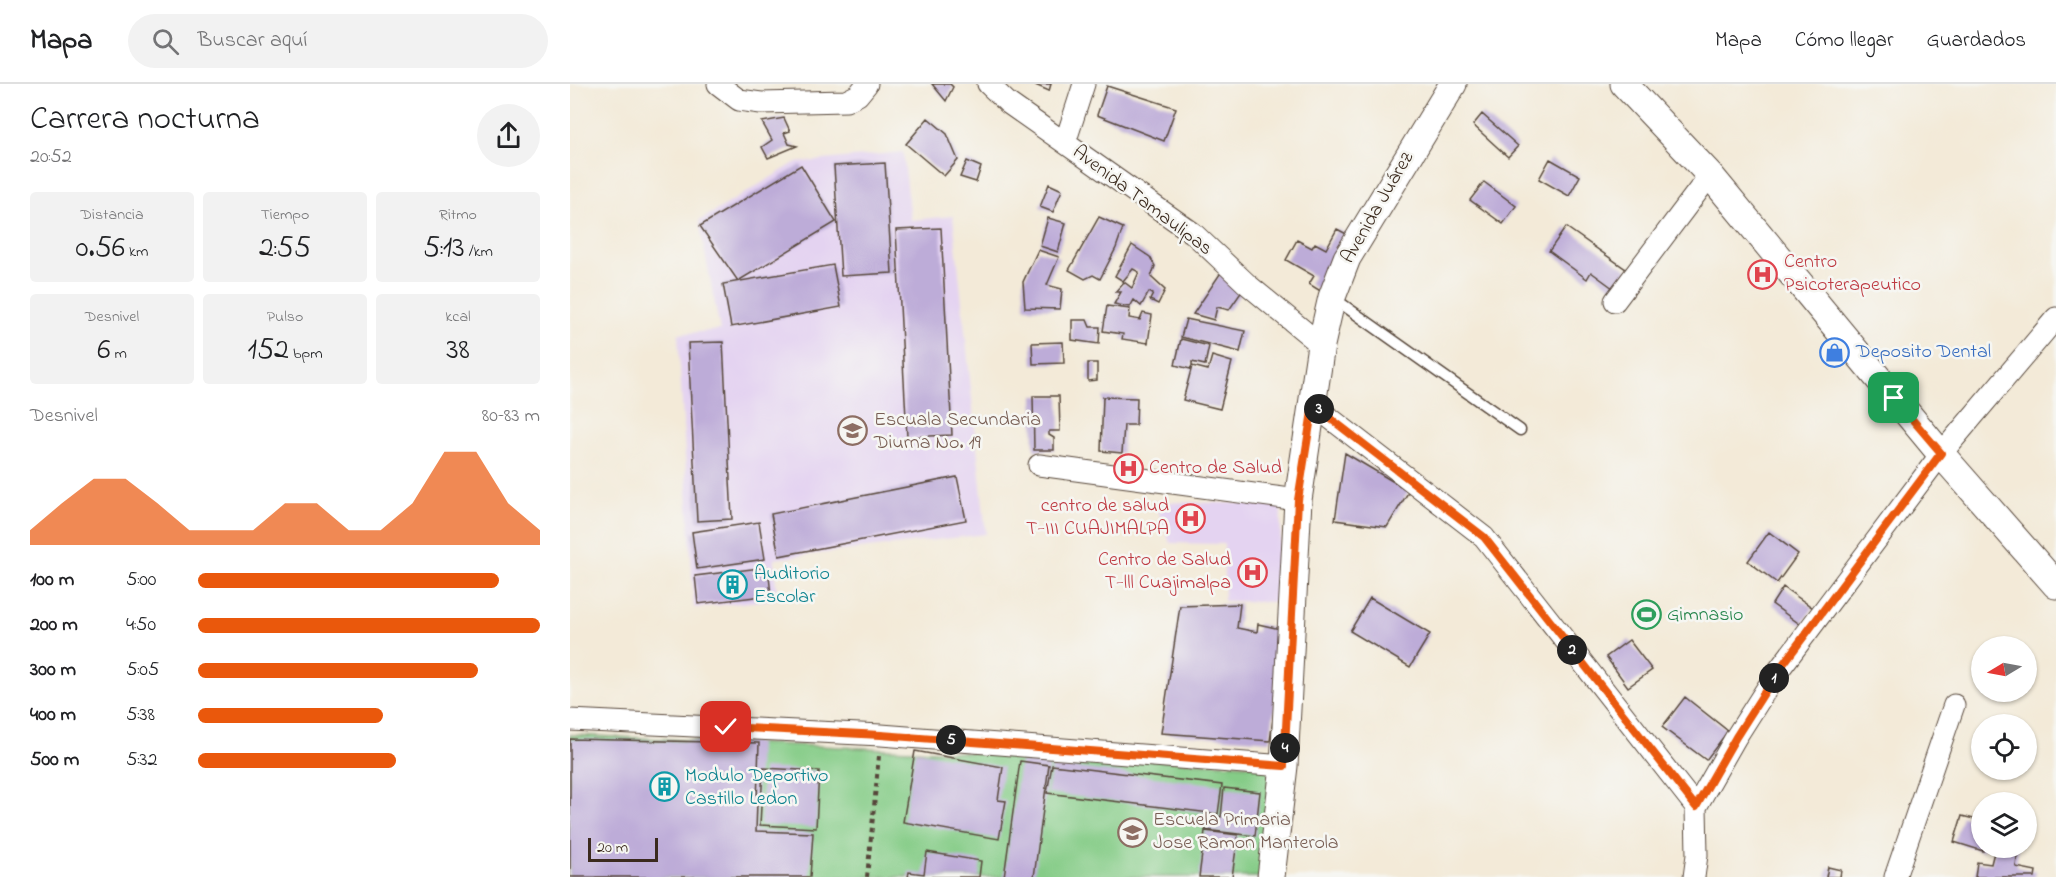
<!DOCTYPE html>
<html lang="es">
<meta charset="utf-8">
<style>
:root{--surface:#fff;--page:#f2f2f2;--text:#202124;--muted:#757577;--line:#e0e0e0;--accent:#ea580c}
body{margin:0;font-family:"Indie Flower",sans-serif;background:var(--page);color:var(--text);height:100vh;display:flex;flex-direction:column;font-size:22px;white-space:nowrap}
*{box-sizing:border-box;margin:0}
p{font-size:20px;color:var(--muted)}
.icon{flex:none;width:33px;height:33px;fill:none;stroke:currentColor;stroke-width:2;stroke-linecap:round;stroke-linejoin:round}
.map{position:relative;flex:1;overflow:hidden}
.drawer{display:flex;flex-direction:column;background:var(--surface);width:570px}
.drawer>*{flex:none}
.needle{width:39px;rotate:260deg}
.tools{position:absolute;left:1401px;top:552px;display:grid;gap:12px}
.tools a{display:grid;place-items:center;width:66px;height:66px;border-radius:50%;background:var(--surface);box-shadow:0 2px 4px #0004;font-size:30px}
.scale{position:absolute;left:18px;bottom:15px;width:70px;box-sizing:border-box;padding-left:6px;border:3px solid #3b2a1e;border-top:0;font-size:16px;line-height:21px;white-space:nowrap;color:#3b2a1e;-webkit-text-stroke:4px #f6f6f2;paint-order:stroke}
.pin{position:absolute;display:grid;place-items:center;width:51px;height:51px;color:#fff;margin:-26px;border-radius:12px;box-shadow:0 3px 9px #0006}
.km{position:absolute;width:30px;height:30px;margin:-15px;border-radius:50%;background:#222;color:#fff;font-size:16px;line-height:30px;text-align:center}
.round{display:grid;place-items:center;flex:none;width:63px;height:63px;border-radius:32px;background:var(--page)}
.summary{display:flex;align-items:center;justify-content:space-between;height:102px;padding:0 30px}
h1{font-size:33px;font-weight:600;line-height:45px}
.figures{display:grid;grid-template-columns:repeat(3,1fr);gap:9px;height:102px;padding:6px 30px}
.figures div{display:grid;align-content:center;border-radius:6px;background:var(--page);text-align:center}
.figures b{font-size:30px;font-weight:600}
.figures small{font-size:16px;font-weight:400}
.figures p{font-size:16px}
.chart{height:168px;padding:12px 30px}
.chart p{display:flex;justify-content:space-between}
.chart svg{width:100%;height:108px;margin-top:6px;fill:var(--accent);opacity:.7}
ul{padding:0 30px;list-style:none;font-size:20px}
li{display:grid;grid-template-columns:96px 72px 1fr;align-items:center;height:45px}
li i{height:15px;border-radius:8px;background:var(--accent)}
header{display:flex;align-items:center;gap:36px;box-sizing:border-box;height:84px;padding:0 30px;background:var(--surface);border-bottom:2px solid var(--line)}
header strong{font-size:28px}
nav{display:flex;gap:33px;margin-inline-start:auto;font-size:21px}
.search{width:420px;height:54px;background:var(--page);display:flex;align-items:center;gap:15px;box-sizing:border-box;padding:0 21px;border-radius:33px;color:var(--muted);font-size:22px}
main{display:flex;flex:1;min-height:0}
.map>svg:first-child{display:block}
.built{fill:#e4d3f1}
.green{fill:#85cc87;stroke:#607b52;stroke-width:1.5}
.building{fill:#bdacd8}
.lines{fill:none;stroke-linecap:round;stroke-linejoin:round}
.service-casing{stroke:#57473a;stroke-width:13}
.minor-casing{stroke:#57473a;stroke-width:23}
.tertiary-casing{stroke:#57473a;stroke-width:29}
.path{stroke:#57473a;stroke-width:4;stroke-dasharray:4.5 4.5;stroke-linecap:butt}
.service{stroke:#fff;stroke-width:10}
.minor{stroke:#fff;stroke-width:21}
.tertiary{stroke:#fff;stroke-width:27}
.route-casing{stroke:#fff;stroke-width:12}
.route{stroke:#ea580c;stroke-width:8}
.labels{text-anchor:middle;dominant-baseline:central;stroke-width:5;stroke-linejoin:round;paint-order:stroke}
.street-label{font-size:20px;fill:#3b2a1e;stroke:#f6f6f2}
.health-label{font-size:20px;fill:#be3a42;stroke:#f6f6f2;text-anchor:start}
.shop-label{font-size:20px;fill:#366cbe;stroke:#f6f6f2;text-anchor:start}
.education-label{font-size:20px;fill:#785e54;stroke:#f6f6f2;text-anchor:start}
.culture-label{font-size:20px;fill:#0d838f;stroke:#f6f6f2;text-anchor:start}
.leisure-label{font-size:20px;fill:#27864d;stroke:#f6f6f2;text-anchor:start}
</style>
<header>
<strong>Mapa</strong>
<div class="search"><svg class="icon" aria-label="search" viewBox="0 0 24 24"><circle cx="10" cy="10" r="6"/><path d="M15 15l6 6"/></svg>Buscar aquí</div>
<nav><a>Mapa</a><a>Cómo llegar</a><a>Guardados</a></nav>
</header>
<main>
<section class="drawer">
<div class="summary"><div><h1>Carrera nocturna</h1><p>20:52</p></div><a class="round"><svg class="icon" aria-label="share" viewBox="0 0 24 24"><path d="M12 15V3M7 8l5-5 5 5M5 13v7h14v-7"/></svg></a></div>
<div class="figures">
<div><p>Distancia</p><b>0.56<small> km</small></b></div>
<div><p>Tiempo</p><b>2:55</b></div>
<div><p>Ritmo</p><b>5:13<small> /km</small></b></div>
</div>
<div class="figures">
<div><p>Desnivel</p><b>6<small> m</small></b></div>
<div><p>Pulso</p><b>152<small> bpm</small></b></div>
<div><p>kcal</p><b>38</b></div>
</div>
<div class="chart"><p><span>Desnivel</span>80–83 m</p>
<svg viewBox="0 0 160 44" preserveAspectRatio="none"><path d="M0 44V38L10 27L20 17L30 17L40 27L50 38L60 38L70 38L80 27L90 27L100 38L110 38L120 27L130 6L140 6L150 27L160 38V44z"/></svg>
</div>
<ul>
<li><b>100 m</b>5:00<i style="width:88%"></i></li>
<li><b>200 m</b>4:50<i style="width:100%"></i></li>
<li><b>300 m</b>5:05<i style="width:82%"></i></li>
<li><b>400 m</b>5:38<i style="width:54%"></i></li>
<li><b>500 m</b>5:32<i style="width:58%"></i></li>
</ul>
</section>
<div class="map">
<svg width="1486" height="793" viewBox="0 0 1486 793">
<rect width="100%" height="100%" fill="#f6f6f2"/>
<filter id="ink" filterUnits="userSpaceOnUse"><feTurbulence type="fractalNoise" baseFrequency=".0167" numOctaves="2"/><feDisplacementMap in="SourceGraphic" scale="12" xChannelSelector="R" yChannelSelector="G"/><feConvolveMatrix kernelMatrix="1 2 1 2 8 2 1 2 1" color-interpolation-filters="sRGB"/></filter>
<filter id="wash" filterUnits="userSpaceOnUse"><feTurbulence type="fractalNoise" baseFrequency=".008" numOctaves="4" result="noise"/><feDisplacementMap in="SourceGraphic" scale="24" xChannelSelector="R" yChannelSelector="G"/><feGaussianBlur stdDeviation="1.35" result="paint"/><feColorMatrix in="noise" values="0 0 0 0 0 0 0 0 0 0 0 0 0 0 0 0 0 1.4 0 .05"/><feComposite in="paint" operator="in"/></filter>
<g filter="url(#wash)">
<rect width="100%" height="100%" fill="#f3ead8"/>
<!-- built -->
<path class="built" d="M333,68L341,136L383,132L416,450L204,475L207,515L124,524L108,250L150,246L129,137L225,79Z
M585,418L711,420L710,518L654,517V460L600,459Z"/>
<!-- green -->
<path class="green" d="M0,651L706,682L692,793H0Z"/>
<g id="blocks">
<!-- building -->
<path class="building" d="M362,0H380L383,3L376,17Z
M463,0H481L479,7Z
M537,2L606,24L594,57L527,31Z
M912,30L948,62L938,73L903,41Z
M214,34L220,47L214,49L219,60L227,62L198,74L192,63L202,56L192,38Z
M358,34L377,50L388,76L374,92L336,60Z
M980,75L1010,92L999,112L969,95Z
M397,77L411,83L406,98L390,93Z
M315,79L322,189L271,192L264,82Z
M231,81L266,138L168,197L130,142Z
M914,98L946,122L933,140L900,116Z
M479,100L492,106L483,128L470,123Z
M529,133L553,144L546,164L530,195L523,191L515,195L499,186Z
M478,134L496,139L488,168L470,162Z
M996,143L1060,188L1047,207L1021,188L1017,195L979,167Z
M371,144L382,351L337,353L326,146Z
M767,145L784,154L752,208L739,200L744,192L716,176L727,156L742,164L745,159L756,165Z
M562,161L580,173L585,182L581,193L595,206L588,220L580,216L583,210L579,208L571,222L564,216L560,223L544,220L551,208H545L554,198L562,204L569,188L563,185L553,197L545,192Z
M468,166L489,173L477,201L492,205L490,225L455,224L453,198Z
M263,181L271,223L161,243L153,200Z
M654,184L677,200L659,226L647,223L644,236L623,230Z
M537,222L560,225L559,234L570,236L573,229L582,231L578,259L552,255L553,250L533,247Z
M616,235L675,247L670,268L611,253Z
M502,236H517L520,243H530L529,260L502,256Z
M611,255L639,262L635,281L622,278V282L638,286L642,272L662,278L650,325L613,316L622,282L620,285L605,281Z
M153,258L162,435L127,437L118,259Z
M493,258L494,279L463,280L462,259Z
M518,279H527V296L518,297Z
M463,312H489L490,347H479V351L484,354V366H464Z
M533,313L567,314L566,341H554L552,369L531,367Z
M775,369L839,407L817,443L765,436Z
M387,393L396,436L209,472L201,430Z
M189,438L195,475L127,485L122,448Z
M1199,448L1228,470L1207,499L1178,477Z
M198,483L201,511L128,520L125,492Z
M1213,503L1243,524L1231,541L1202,520Z
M800,514L860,550L840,583L780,547Z
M670,520L667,544L687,548L688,540L715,546L700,657L591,649L610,522Z
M1059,556L1082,586L1058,603L1036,573Z
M1115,613L1158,647L1136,676L1092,643Z
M0,655L189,659L186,747L243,749L240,793H0Z
M345,667L433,683L428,716L436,717L429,755L333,738Z
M450,677L479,681L464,793H434Z
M482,681L652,701L648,730L477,709Z
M193,684L249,687L246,744L190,741Z
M654,704L690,708L685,752L635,746L638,731L651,733Z
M1392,732L1412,737L1413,767L1384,758Z
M635,747L668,751L662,793H629Z
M1425,764H1448L1446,783L1466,787L1465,793H1405L1407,778L1421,780Z
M357,768L411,777L409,793H338L339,788L354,790Z
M1258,783L1271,786L1270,793H1256Z"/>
</g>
</g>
<g filter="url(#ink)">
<use href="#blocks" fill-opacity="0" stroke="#57473a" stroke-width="1.5"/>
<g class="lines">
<defs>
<path id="service" d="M762,213L950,346"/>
<path id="minor" d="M148,0L169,16L191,19L276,17L288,11L297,0
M418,0L438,19L623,149L677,200L751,261
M495,59L514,0
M1045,217L1140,91
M743,321L914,453L1126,723
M469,381L728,416
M0,636L311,651L714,682
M1124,793L1127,771L1126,723L1166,653L1208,587L1371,370L1486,234
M1325,793L1384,621"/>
<path id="tertiary" d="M1054,0L1140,91L1371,370L1486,501
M701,793L714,682L728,416L751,261L762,213L777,174L883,0"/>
</defs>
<!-- service casing -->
<use href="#service" class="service-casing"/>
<!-- minor casing -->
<use href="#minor" class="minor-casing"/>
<!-- tertiary casing -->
<use href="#tertiary" class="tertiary-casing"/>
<!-- path -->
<path class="path" d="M297,793L309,672"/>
<!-- service -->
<use href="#service" class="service"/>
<!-- minor -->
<use href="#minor" class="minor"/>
<!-- tertiary -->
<use href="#tertiary" class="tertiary"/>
</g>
</g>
<g class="lines" filter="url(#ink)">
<defs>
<path id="route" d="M156,643L311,651L714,682L728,416L743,321L914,453L1126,723L1166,653L1208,587L1371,369L1324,314"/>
</defs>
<!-- route casing -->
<use href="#route" class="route-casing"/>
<!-- route -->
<use href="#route" class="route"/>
</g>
<!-- icons -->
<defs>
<symbol id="hospital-ring" viewBox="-11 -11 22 22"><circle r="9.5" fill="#f6f6f2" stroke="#e0444e" stroke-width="1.5"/><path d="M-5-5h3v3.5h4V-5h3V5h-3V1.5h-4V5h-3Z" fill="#e0444e"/></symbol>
<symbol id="shop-ring" viewBox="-11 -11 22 22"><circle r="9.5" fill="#f6f6f2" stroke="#3f7fe0" stroke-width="1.5"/><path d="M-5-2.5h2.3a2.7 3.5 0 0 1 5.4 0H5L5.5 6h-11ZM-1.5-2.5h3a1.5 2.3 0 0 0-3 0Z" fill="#3f7fe0"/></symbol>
<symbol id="school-ring" viewBox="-11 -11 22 22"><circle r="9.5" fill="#f6f6f2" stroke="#8d6e63" stroke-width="1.5"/><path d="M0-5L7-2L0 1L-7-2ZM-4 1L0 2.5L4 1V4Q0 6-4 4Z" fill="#8d6e63"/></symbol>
<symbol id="building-ring" viewBox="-11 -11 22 22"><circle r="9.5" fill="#f6f6f2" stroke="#0f9aa8" stroke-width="1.5"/><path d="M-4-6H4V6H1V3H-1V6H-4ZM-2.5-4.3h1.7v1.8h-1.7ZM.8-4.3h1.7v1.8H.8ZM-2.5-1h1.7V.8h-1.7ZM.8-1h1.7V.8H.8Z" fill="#0f9aa8"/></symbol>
<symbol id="stadium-ring" viewBox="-11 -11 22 22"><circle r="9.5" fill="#f6f6f2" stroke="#2e9e5b" stroke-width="1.5"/><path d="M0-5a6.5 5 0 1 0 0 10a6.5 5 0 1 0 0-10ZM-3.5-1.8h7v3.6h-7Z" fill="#2e9e5b"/></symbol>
</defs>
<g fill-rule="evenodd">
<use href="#hospital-ring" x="1176" y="174" width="33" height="33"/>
<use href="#shop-ring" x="1248" y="252" width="33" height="33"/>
<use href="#school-ring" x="266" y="330" width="33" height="33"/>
<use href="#hospital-ring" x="542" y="368" width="33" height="33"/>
<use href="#hospital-ring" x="604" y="418" width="33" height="33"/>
<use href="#hospital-ring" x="666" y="472" width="33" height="33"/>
<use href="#building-ring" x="146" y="484" width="33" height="33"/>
<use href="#stadium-ring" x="1060" y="514" width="33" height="33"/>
<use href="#building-ring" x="78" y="686" width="33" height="33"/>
<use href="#school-ring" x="546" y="732" width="33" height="33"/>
</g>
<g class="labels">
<!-- street labels -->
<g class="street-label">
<text transform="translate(572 117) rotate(37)">Avenida Tamaulipas</text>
<text transform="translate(808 124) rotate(-60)">Avenida Juárez</text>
</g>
<!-- health labels -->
<g class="health-label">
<text x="1214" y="178">Centro<tspan x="1214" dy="23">Psicoterapeutico</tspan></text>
<text x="579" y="384">Centro de Salud</text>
<text x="599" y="422" text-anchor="end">centro de salud<tspan x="599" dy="23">T-III CUAJIMALPA</tspan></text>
<text x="661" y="476" text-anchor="end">Centro de Salud<tspan x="661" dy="23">T-lll Cuajimalpa</tspan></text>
</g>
<!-- shop labels -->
<g class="shop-label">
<text x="1286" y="268">Deposito Dental</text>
</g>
<!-- education labels -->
<g class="education-label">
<text x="304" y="336">Escuala Secundaria<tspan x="304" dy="23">Diurna No. 19</tspan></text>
<text x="583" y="736">Escuela Primaria<tspan x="583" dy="23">Jose Ramon Manterola</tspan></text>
</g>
<!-- culture labels -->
<g class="culture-label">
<text x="184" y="490">Auditorio<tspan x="184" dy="23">Escolar</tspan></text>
<text x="115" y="692">Modulo Deportivo<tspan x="115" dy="23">Castillo Ledon</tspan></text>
</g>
<!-- leisure labels -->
<g class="leisure-label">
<text x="1097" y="531">Gimnasio</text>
</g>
</g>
</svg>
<div class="tools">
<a><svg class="needle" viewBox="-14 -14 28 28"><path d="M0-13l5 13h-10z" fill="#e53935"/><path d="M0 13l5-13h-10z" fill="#757577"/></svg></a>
<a><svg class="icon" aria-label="locate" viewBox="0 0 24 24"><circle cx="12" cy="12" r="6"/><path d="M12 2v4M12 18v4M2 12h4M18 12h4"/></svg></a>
<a><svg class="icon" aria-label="layers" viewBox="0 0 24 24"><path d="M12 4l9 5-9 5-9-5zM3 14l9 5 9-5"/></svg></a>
</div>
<div class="scale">20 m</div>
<div class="pin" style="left:1324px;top:314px;background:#1e9e55"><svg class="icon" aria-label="arrive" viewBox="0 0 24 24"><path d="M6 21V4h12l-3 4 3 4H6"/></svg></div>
<div class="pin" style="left:156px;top:643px;background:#d93025"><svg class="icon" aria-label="check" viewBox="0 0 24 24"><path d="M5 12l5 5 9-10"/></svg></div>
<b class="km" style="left:1204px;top:594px">1</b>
<b class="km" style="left:1002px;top:566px">2</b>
<b class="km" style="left:749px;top:325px">3</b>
<b class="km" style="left:715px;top:664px">4</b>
<b class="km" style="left:381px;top:656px">5</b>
</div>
</main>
